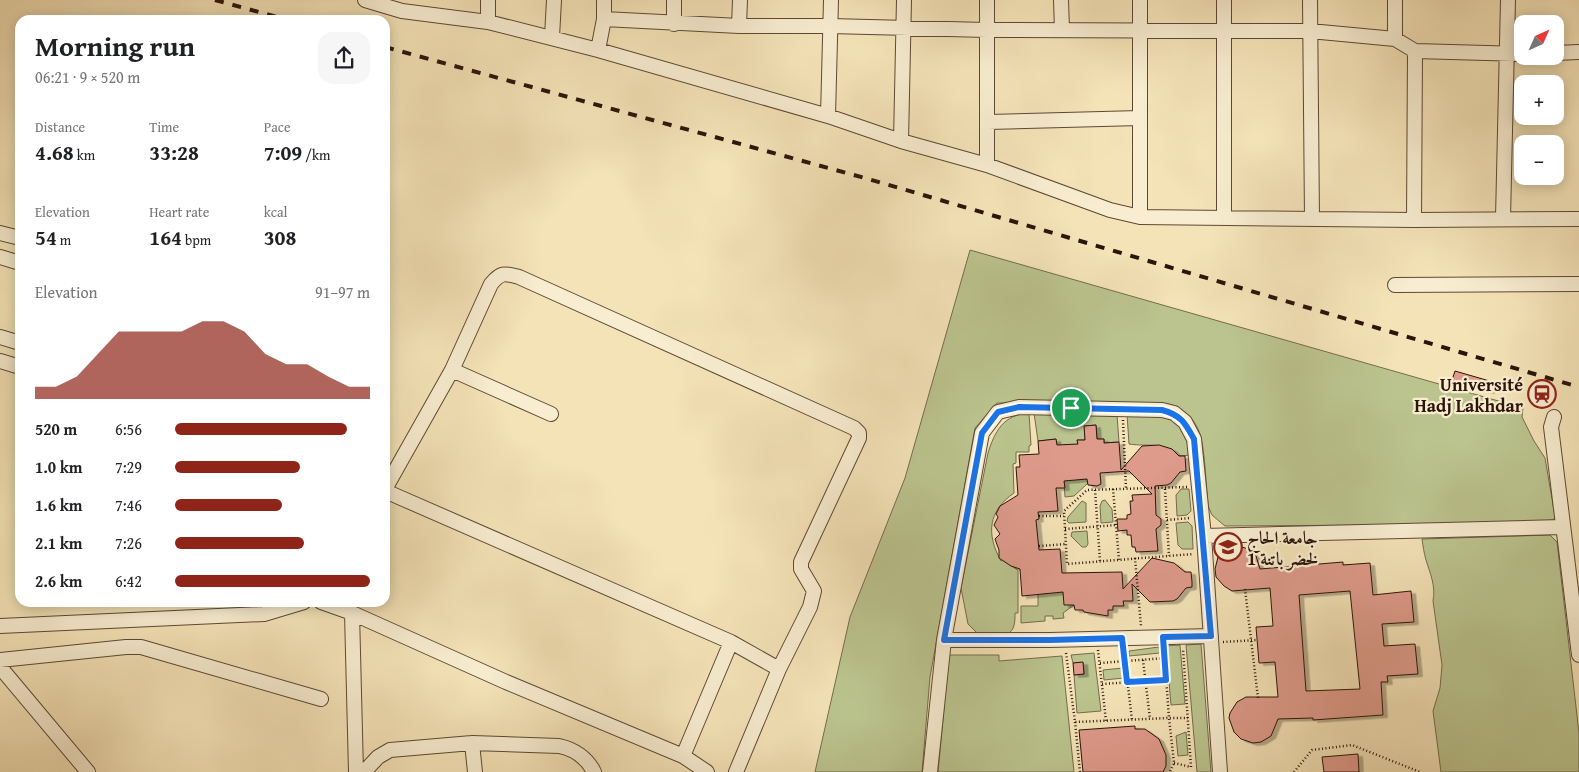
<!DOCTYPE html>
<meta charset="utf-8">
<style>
:root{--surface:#fff;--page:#f6f6f6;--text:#202124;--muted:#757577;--accent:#8f2418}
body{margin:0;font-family:"Gentium Book Plus",Amiri,serif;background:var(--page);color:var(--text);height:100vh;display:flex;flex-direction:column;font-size:19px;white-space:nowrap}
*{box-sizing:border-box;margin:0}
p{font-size:16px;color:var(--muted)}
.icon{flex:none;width:28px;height:28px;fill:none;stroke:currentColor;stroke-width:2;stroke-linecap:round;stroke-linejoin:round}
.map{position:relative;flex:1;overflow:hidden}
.sheet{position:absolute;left:15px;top:15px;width:375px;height:592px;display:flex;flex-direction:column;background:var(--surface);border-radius:15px;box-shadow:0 2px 12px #0003}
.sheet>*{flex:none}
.needle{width:32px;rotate:45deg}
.tools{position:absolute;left:1514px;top:15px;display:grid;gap:10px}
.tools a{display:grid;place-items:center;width:50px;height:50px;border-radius:10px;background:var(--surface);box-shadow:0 2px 12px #0003;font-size:25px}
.pin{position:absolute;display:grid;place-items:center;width:42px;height:42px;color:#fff;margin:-21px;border:2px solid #fff;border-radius:50%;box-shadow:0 1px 5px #0007}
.round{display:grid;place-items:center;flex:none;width:52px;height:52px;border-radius:15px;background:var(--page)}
.overview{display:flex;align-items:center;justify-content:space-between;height:85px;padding:0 20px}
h1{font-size:28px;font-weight:700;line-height:38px}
.figures{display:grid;grid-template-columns:repeat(3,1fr);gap:8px;height:85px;padding:5px 20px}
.figures div{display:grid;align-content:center}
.figures b{font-size:21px;font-weight:700}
.figures small{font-size:14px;font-weight:400}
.figures p{font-size:14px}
.chart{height:140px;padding:10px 20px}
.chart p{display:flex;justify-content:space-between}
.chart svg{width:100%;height:90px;margin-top:5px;fill:var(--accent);opacity:.7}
ul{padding:0 20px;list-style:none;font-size:16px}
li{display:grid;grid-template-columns:80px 60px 1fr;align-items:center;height:38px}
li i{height:12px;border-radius:6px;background:var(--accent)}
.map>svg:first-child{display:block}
.green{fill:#bbc48e;stroke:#746c4c}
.building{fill:#de9a8a;stroke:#2c140a;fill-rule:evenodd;filter:url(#shadow)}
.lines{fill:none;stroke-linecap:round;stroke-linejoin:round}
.minor-casing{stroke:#5e4835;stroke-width:16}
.path{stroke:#2c140a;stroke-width:2.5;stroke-dasharray:1 2.5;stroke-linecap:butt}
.minor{stroke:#f8edd0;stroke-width:14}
.rail{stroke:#2c140a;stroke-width:4;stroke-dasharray:9 9;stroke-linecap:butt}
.route-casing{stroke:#fff;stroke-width:10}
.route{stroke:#1a73e8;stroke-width:6}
.labels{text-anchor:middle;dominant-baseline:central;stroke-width:4.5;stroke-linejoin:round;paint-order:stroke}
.poi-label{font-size:18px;font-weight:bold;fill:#2c140a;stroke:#f8edd0;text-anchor:end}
</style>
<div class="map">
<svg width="1579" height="772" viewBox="0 0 1579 772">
<defs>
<filter id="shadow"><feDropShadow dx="4.5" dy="2.5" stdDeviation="0" flood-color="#0004"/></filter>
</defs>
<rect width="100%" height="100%" fill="#f4e3b7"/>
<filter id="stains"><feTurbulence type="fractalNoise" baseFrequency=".004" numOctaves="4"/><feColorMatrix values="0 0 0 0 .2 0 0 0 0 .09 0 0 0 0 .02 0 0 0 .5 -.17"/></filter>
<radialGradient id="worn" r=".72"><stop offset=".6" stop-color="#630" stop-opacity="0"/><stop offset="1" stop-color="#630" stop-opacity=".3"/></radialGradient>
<!-- green -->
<path class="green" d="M970,250L1523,408L1522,417L1534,441L1545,458L1555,516L1553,522L1548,524L1225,526L1212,515L1208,506C1207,493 1206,480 1205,467C1202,436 1201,416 1168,404L997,403L975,428L930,677L922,772H815L850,617L905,478Z
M1029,413L1031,445L1029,446V452H1016V463L1013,464L1014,493C988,511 986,534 1001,561L1003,560L1018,570V613H1015C1016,642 1001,634 978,634L968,624L961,588L988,453C995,431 1003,415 1029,413Z
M1034,413L1117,415L1119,442L1104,443V439H1097L1096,425L1085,426V440H1077L1078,444L1057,450L1056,439L1038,441Z
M1127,414C1163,416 1183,413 1191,455L1179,456C1163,441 1149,447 1129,444Z
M1087,473L1088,483L1074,496L1065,497L1064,481Z
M1181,489H1189L1191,511L1187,515L1177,516L1176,495Z
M1105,500L1112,509L1113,522L1101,523L1100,506L1102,501Z
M1082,501L1086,503V522L1069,523L1067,521L1068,517Z
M1188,522L1192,526L1193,549H1182L1178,545L1176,523Z
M1087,531L1088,544L1086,547H1082L1071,536L1072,532Z
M1550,535L1557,542L1579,733V772H1441L1433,711L1440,688L1442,665L1433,601C1436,586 1430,573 1426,560C1424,553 1423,546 1422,539Z
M1063,583L1074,605L1063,613L1064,618L1053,619V616H1045V621L1021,623V606H1038V594L1048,593Z
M1201,644L1211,772H1197L1186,645Z
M1180,645L1185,704L1171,705L1166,646Z
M1159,647L1160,653L1129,656V651Z
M1094,653L1101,711L1077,713L1074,675L1084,674L1083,663H1073L1071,655Z
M949,655H999V661L1062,656L1074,772H938Z
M1123,668L1124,678L1104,680L1103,670Z
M1186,732L1188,755L1178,756L1176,736Z"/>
<!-- building -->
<path class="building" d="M1455,371L1493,382L1490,391L1452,380Z
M1096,425L1097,439H1104V443L1119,442L1121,470L1142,446L1159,445L1172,449L1179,456H1185L1186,471L1180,472L1171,483L1167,485L1155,486L1156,515L1161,519V525L1156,529L1158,551L1136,552L1135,547H1132L1131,535H1127V530L1118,531L1117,519H1127V515L1131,514L1130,501H1133L1132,495L1152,494L1129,471L1100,473L1101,484L1097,486L1088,485L1087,479L1064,481L1065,488H1056L1058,511L1038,512L1039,519L1036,520L1039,550L1060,549L1062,573L1122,572L1123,589L1152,558L1174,563L1185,572H1191L1192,582V587L1186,588L1177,599L1173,601L1150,602L1132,584L1133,601H1123L1124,606H1113V610H1108V616L1084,612L1083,610H1075L1074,605H1064L1063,592L1022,596L1020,569L1011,566L999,558V550L995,539L1000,534L994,525L998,517L996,514L1000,506L1018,495L1016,467H1020L1019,455L1039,454L1038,441L1056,439L1057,445L1078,444L1077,440H1085L1084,426Z
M1236,545L1248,549L1256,556L1260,569L1343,562V565L1370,563L1373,595L1411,591L1414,622L1382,624L1384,646L1415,644L1418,674L1387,676L1388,682H1381L1383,715L1313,720V718L1278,719L1271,736L1261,742L1253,743L1241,739L1234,732L1229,718L1230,713L1237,702L1246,697H1278L1275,662L1259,663L1256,627L1273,626L1270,588L1232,591L1224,586L1216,577L1215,569L1218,557L1225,549ZM1350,591L1360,689L1306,691L1299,595Z
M1083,662L1084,674L1074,675L1073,663Z
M1135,726V729H1145L1159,739L1166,755V766L1163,772H1083L1079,730Z
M1358,754L1359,772H1324L1322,757Z"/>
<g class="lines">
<defs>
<path id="minor" d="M365,0L402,11L488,22L598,50L828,116L901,141L987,165L1110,210L1140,217L1414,220L1579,219
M674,0V24
M987,0V165
M1061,0L1062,29
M1310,0L1312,218
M604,19L739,26H830L987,30L1310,31L1395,39L1415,51L1522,54
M488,22V0
M739,26L740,0
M552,37L554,0
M1395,39V0
M598,50L604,19V0
M1555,53L1579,52
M828,116L831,0
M988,122L1140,118
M901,141L904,0
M1140,217V0
M1224,217V0
M1503,218L1508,0
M1414,220L1415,51
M0,233L20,238
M0,257L20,263
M1395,285L1579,284
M0,337L20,343
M0,361L20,367
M452,370L551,414
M1554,417L1551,427L1579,655
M385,489L452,370L491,284C501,272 504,273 519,277L854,428L859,433V438L801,562V569L814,591L810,607L779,669L736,772
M385,491L731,642L779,669
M1204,536L1562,527
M321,602L352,613L506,682L683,756L707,772
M352,613L356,772
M0,626L264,614L304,602
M944,640H1050L1211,636
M0,660L126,647H141L321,699
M0,667L88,772
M472,743L475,772
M683,756L731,642
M364,772L378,757L390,750L472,743L559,746C574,749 587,758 594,772
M930,772L944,640L982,433L998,412L1019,407L1162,410L1174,413L1185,422L1194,439L1204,536L1220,772"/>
</defs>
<!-- minor casing -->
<use href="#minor" class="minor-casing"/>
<!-- path -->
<path class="path" d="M1123,420L1126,489
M1187,487L1087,490L1064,511L1067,564L1193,554
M1113,489L1119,560
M1165,489L1169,556
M1095,490L1100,561
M1039,516H1064
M1167,520L1190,518
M1065,529L1116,525
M1039,546L1066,544
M1135,558L1141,626
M1245,589L1258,698
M1223,642L1257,640
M1164,649L1169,718H1188
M1098,650L1106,721
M1124,652L1132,720
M1066,653L1075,722L1169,718L1174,763L1170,772
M1143,660L1150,719
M1100,663L1165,658
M1102,684L1166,680
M1075,722L1080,772
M1174,763L1191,767L1183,649
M1294,772L1312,750L1352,745L1420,772"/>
<!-- minor -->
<use href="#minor" class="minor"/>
<!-- rail -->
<path class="rail" d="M215,0L288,20
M385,47L865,178L1579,387"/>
</g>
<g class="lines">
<defs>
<path id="route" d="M1019,407L1162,410C1181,415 1185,423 1194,439L1211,636L1163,637L1166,680L1127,682L1122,638L1050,640H944L982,433L998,412Z"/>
</defs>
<!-- route casing -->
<use href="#route" class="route-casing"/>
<!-- route -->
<use href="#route" class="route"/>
</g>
<!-- icons -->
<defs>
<symbol id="station-ring" viewBox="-11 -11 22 22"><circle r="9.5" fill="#f8edd0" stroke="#8f2418" stroke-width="1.5"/><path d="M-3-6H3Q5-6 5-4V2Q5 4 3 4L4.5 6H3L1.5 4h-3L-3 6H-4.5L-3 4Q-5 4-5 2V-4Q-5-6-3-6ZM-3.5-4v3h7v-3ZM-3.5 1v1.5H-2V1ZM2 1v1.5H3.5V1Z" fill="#8f2418"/></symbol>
<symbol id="university-ring" viewBox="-11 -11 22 22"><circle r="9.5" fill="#f8edd0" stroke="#8f2418" stroke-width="1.5"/><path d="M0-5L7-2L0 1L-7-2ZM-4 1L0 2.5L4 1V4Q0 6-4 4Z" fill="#8f2418"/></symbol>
</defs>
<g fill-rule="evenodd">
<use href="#station-ring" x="1526" y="378" width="32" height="32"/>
<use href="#university-ring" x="1212" y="531" width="32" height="32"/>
</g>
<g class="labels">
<!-- poi labels -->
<g class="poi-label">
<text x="1523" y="384">Université<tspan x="1523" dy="21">Hadj Lakhdar</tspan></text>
<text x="1247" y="537" text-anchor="start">جامعة الحاج<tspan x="1247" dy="21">لخضر باتنة 1</tspan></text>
</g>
</g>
<rect width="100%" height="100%" filter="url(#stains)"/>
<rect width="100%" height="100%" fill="url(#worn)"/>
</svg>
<div class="tools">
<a><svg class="needle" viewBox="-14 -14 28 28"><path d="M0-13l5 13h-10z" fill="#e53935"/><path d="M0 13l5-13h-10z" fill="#757577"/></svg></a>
<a>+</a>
<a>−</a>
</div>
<div class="pin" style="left:1071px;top:408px;background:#1e9e55"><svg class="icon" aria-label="arrive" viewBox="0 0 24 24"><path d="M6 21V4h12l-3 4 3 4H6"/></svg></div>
<section class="sheet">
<div class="overview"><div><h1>Morning run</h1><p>06:21 · 9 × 520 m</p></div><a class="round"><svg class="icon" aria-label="share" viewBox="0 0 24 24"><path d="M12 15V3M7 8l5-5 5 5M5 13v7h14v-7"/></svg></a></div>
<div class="figures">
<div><p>Distance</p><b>4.68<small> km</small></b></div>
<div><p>Time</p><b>33:28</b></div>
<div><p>Pace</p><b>7:09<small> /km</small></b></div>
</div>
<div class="figures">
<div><p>Elevation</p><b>54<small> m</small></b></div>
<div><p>Heart rate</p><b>164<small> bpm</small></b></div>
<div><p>kcal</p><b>308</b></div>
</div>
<div class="chart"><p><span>Elevation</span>91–97 m</p>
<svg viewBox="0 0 160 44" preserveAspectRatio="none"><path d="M0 44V38L10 38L20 33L30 22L40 11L50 11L60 11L70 11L80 6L90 6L100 11L110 22L120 27L130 27L140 33L150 38L160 38V44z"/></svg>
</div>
<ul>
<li><b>520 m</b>6:56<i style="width:88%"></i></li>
<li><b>1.0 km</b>7:29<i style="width:64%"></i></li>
<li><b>1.6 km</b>7:46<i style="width:55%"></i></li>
<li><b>2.1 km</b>7:26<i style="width:66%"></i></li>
<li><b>2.6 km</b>6:42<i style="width:100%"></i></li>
</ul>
</section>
</div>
